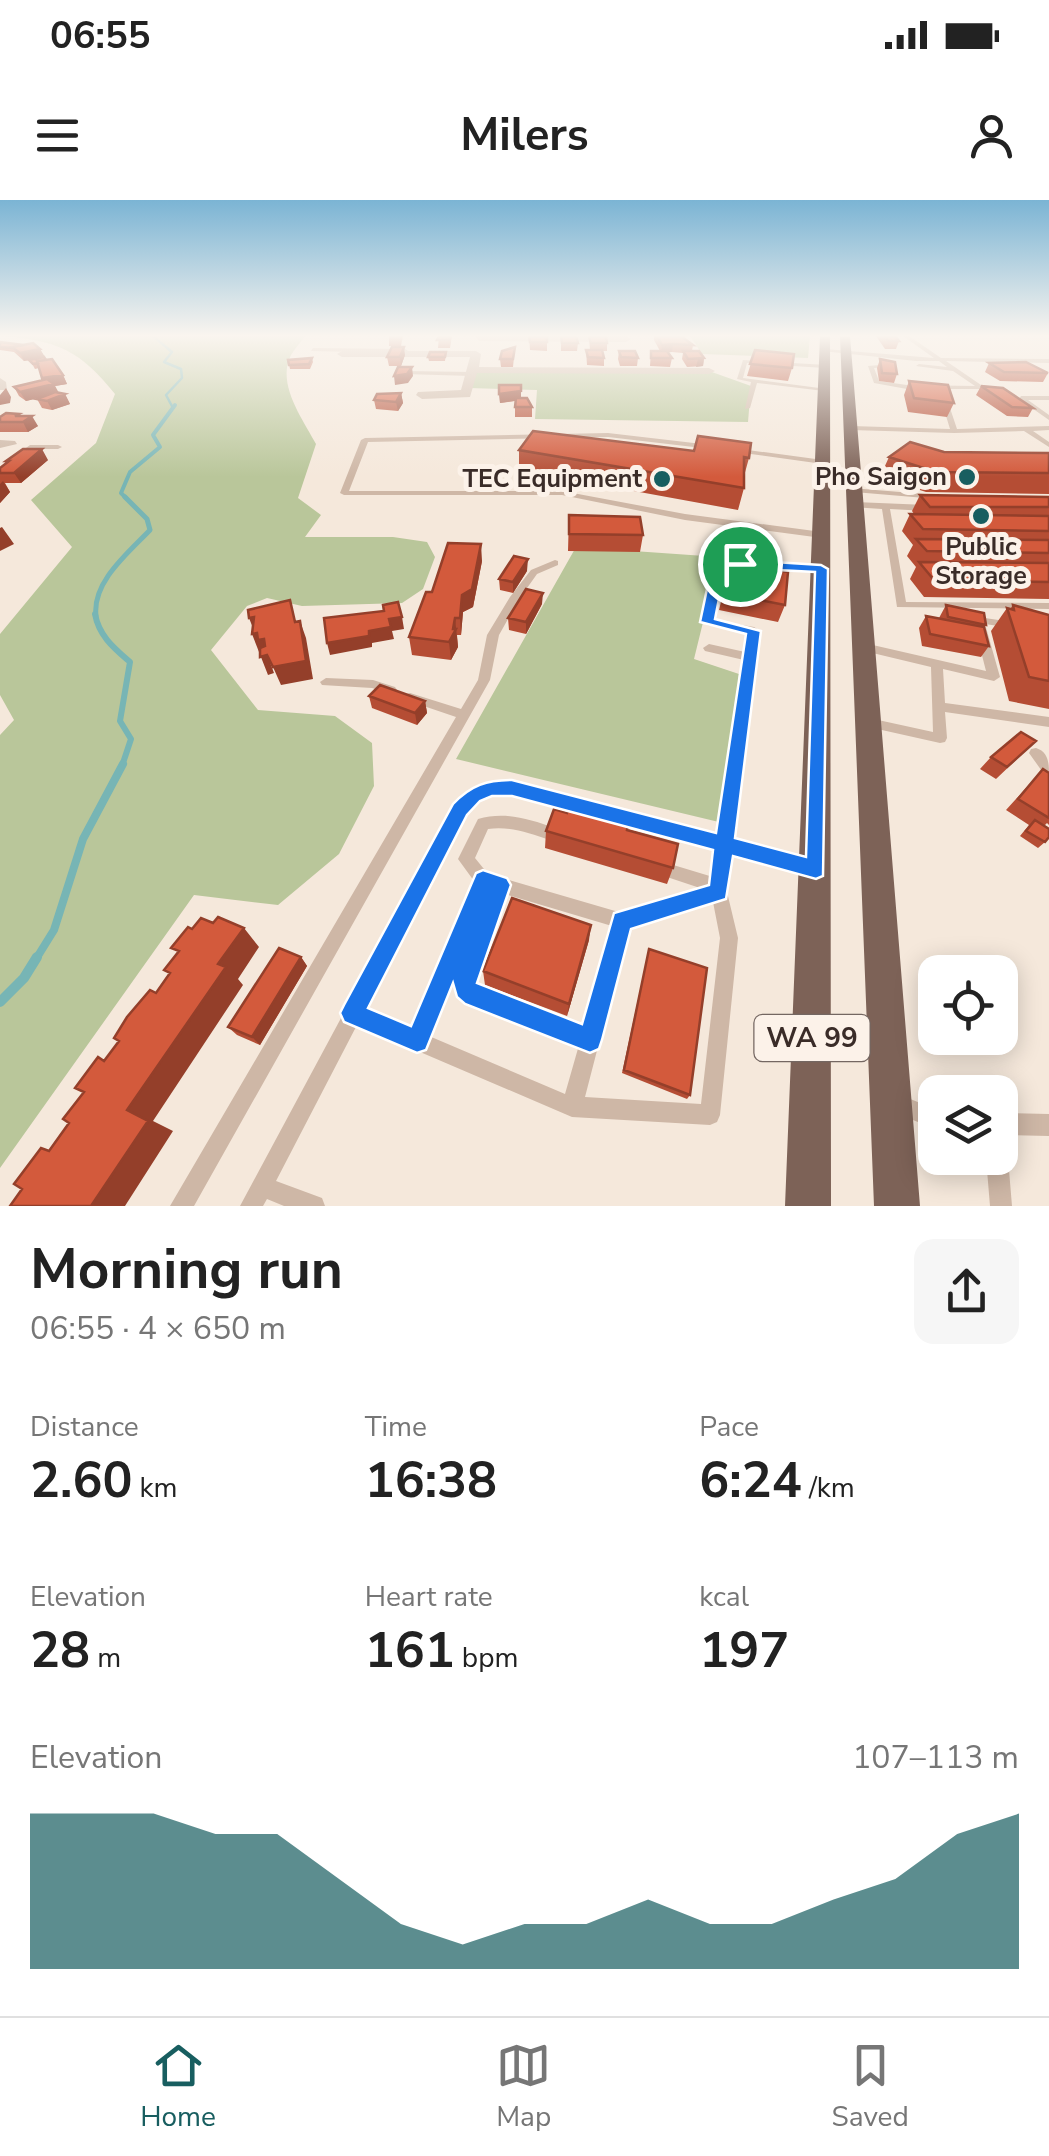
<!DOCTYPE html>
<meta charset="utf-8">
<style>
:root{--surface:#fff;--page:#f6f6f6;--text:#222;--muted:#767676;--line:#e0e0e0;--accent:#185e60}
body{margin:0;font-family:"Nunito Sans",sans-serif;background:var(--page);color:var(--text);height:100vh;display:flex;flex-direction:column;font-size:38px;white-space:nowrap}
*{box-sizing:border-box;margin:0}
p{font-size:32px;color:var(--muted)}
.icon{flex:none;width:55px;height:55px;fill:none;stroke:currentColor;stroke-width:2;stroke-linecap:round;stroke-linejoin:round}
.map{position:relative;height:1006px;overflow:hidden}
.details{display:flex;flex-direction:column;background:var(--surface);flex:1}
.details>*{flex:none}
.fabs{position:absolute;left:918px;top:755px;display:grid;gap:20px}
.fabs a{display:grid;place-items:center;width:100px;height:100px;border-radius:20px;background:var(--surface);box-shadow:0 5px 25px #0003;font-size:50px}
.pin{position:absolute;display:grid;place-items:center;width:85px;height:85px;color:#fff;margin:-42px;border:5px solid #fff;border-radius:50%;box-shadow:0 2px 10px #0007}
.round{display:grid;place-items:center;flex:none;width:105px;height:105px;border-radius:20px;background:var(--page)}
.overview{display:flex;align-items:center;justify-content:space-between;height:170px;padding:0 30px}
h1{font-size:55px;font-weight:700;line-height:75px}
.figures{display:grid;grid-template-columns:repeat(3,1fr);gap:15px;height:170px;padding:10px 30px}
.figures div{display:grid;align-content:center}
.figures b{font-size:50px;font-weight:700}
.figures small{font-size:28px;font-weight:400}
.figures p{font-size:28px}
.chart{height:280px;padding:20px 30px}
.chart p{display:flex;justify-content:space-between}
.chart svg{width:100%;height:180px;margin-top:10px;fill:var(--accent);opacity:.7}
.status{display:flex;justify-content:space-between;align-items:center;height:70px;padding:0 50px;background:var(--surface);direction:ltr}
.status svg{height:28px;fill:currentColor}
header{display:flex;justify-content:space-between;align-items:center;height:130px;padding:0 30px;background:var(--surface);font-size:45px;font-weight:700}
.dock{display:flex;justify-content:space-around;align-items:center;height:140px;border-top:2px solid var(--line);background:var(--surface);font-size:28px;color:var(--muted)}
.dock a{display:grid;justify-items:center;gap:5px}
.dock .current{color:var(--accent)}
.map>svg:first-child{display:block}
.green{fill:#b9c69a}
.lines{fill:none;stroke-linecap:round;stroke-linejoin:round}
.stream-far5{stroke:#77b5b5;stroke-width:2.5}
.stream-far4{stroke:#77b5b5;stroke-width:4}
.stream-far3{stroke:#77b5b5;stroke-width:5}
.stream-far2{stroke:#77b5b5;stroke-width:6}
.stream-far1{stroke:#77b5b5;stroke-width:8}
.stream{stroke:#77b5b5;stroke-width:10}
.lane{fill:#ceb7a6;fill-rule:evenodd}
.street{fill:#ceb7a6;fill-rule:evenodd}
.primary{fill:#7d6257;fill-rule:evenodd}
.wall{fill:#b54d34}
.shaded-wall{fill:#943f2a}
.building{fill:#d35a3c;stroke:#943f2a;stroke-width:2.5}
.route{fill:#1a73e8;stroke:#fff;stroke-width:2.5;fill-rule:evenodd}
.poi-dot{fill:#185e60;stroke:#fcf2e9;stroke-width:4}
.labels{text-anchor:middle;dominant-baseline:central;stroke-width:10;stroke-linejoin:round;paint-order:stroke}
.far-poi-label{font-size:25px;font-weight:bold;fill:#3a2c28;stroke:#fcf2e9;text-anchor:end}
.shield{fill:#fcf2e9;stroke:#746762;stroke-width:2.5}
.shield-label{font-size:28px;font-weight:bold;fill:#3a2c28}
</style>
<div class="status"><b>06:55</b><svg viewBox="0 0 49 12"><path d="M0 12V9h3v3zM5 12V6h3v6zM10 12V3h3v9zM15 12V0h3v12zM26 1h20v11H26zM47 4h2v5h-2z"/></svg></div>
<header><svg class="icon" aria-label="menu" viewBox="0 0 24 24"><path d="M4 6h16M4 12h16M4 18h16"/></svg>Milers<svg class="icon" aria-label="person" viewBox="0 0 24 24"><circle cx="12" cy="8" r="4"/><path d="M4 21q1-7 8-7t8 7"/></svg></header>
<div class="map">
<svg width="1049" height="1006" viewBox="0 0 1049 1006">
<rect width="100%" height="100%" fill="#f5e8db"/>
<!-- green -->
<path class="green" d="M3,136H305C301,142 295,148 291,155C276,184 303,219 316,244L298,298L321,315L305,337H393L427,342L435,357L423,389L402,403L302,406L267,398L247,406L211,450L258,510L335,516L372,543L374,586L339,654L278,705L194,695L0,968V535L14,520L0,495V434L72,347L31,300L96,243L115,194C80,151 60,141 3,136Z
M690,136H810L808,158L702,154Z
M472,170L709,171L751,186L748,222L535,219L537,190L469,188Z
M576,347L719,357L694,459L739,474L723,623L456,559Z"/>
<g class="lines">
<!-- stream-far5 -->
<path class="stream-far5" d="M153,136L172,152L164,162L181,169L182,178L166,195L173,208"/>
<!-- stream-far4 -->
<path class="stream-far4" d="M127,299L121,293L130,272L160,247L153,235L175,205"/>
<!-- stream-far3 -->
<path class="stream-far3" d="M96,416C92,382 128,353 150,330L147,319L125,297"/>
<!-- stream-far2 -->
<path class="stream-far2" d="M95,414C99,436 114,448 130,462L120,521L131,539L122,566"/>
<!-- stream-far1 -->
<path class="stream-far1" d="M36,759L54,730L83,639L123,564"/>
<!-- stream -->
<path class="stream" d="M0,802L24,778L37,757"/>
<!-- lane -->
<path class="lane" d="M903,136H909L941,158L1049,159V163L946,161L984,187V189H907L874,183L868,166L891,164L889,167L874,168L879,181L907,185L975,186L953,171L916,166L919,164L947,167L939,161H916L822,151L825,149L934,158Z
M313,148L405,149L408,151L405,153L311,151Z
M743,160L827,165L825,168L747,163L743,178L827,189L824,191L757,183L750,208L745,209L751,182L737,179Z
M406,171L472,172L475,174L472,176L404,174Z
M943,194L946,196L957,229L1049,226V230L1033,231L1049,242V247L1024,231L954,233L851,230L848,228L851,226L950,229L940,196Z
M1021,196H1049V200H1028L1049,215V220L1019,199Z
M608,233L711,245L715,247L711,249L608,237L368,242L349,291H562L685,314L822,332L827,335L822,338L685,320L562,295H344L340,293L361,240L365,238Z
M30,245H58L62,247L58,249H35L0,273V267Z
M733,248L823,260L827,262L823,264L736,252H733Z
M851,288L937,295L941,297L937,299L854,292H851Z
M855,302L927,305L931,308L927,311L890,309L906,402L1049,403V409L897,407L882,309L852,307V303Z
M555,360L558,361V365L537,374L520,398L499,435L490,480L194,1006H170L456,517L406,500L404,497L406,494L410,493L461,509L478,480L487,435L510,397L531,370Z
M740,361L821,366L826,369L821,372L740,367L723,372L713,420L754,427L760,431L734,640L811,661L817,663L819,668L817,673L811,675L732,654L727,692L738,738L720,915L717,922L710,925L572,917L357,825L276,981L322,998L325,1006H284L267,999L263,1006H240L455,606C471,589 489,583 512,582L719,637L744,460L705,451L703,448L709,444L745,452L748,433L707,425L702,422L713,370ZM512,594L717,650L713,677L670,664L664,666L662,671L664,676L703,689L622,713L488,674L475,658L488,629C510,626 529,633 550,640L555,638L558,633L555,628C529,619 505,611 478,619L458,659L474,681L412,829L365,809L465,614C479,599 491,594 512,594ZM488,689L490,690L455,778C457,789 459,795 466,803L579,845L565,894L429,836ZM505,694L612,726L584,828L479,789L474,784L473,778ZM713,702L720,738L701,904L585,897L629,727Z
M978,417L1012,422L1017,425L1012,428L985,424L1000,477L994,481L943,469L945,503L1049,517V527L945,512L947,538L945,542L940,543L864,526L863,523L864,520L869,518L933,532L931,467L860,450L858,447L860,444L864,443L986,471L973,420Z
M326,478L373,480L395,487L397,490L391,494L372,488L322,485L320,482Z
M1036,548C1049,552 1049,564 1049,576L1044,574L1029,553L1031,549Z
M898,894L935,909V929L891,911L888,904L891,897Z
M1000,913L1049,914V936L1000,935Z
M1000,948L1005,950L1008,958L1012,1006H990L986,958H1000Z"/>
<!-- street -->
<path class="street" d="M475,136H626L631,139L626,142L479,141Z
M476,151L481,154L479,167L709,168L715,171L709,174L477,173L470,197L422,199L416,195L418,192L461,190L470,157H342L337,154L342,151Z
M0,178L6,182L7,190H0Z
M0,240L15,241L17,244L0,248Z"/>
<!-- primary -->
<path class="primary" d="M820,136H830L831,1006H785Z
M840,136H850L920,1006H874Z"/>
</g>
<!-- wall -->
<path class="wall" d="M389,136H403L401,146H389Z
M439,136H452L450,148H438Z
M529,136H547V151L530,150Z
M561,136L578,143L577,151H561Z
M654,136H685L684,138L693,145L692,151L704,158L703,166L687,167L682,159L683,153L672,152H668L672,158L670,167L650,166L651,151H660L654,140Z
M876,136H895L899,141L896,149H885Z
M589,137L607,143V151H602L604,158V166L587,165L586,150H590Z
M0,142L40,149L44,157L63,175L67,184L55,186L58,193L65,194L70,204L52,210L42,208L37,199L42,197L26,201L19,196L14,187L43,180L39,168L35,169L30,160L24,161L14,152L0,150Z
M515,147L513,167H501L500,159Z
M755,150L792,168L788,181L747,176Z
M619,151L638,158L637,166H620L618,159Z
M446,152L445,161H429L428,157Z
M405,155L401,166H389L387,157Z
M312,158L313,162L310,169H290L288,160Z
M880,159L897,174L894,183L879,181L877,168Z
M989,163L1048,173L1043,182L1000,181L985,172Z
M909,181L954,203L947,217L908,212L904,195Z
M499,185L521,198L532,207V217H515V201L500,203Z
M981,186L1033,208L1028,217L1007,216L976,195Z
M401,193L403,203L398,211L376,209L374,200Z
M20,216L38,226L28,232H0V217Z
M519,250L749,258L744,276V288L738,310L519,270Z
M944,252L1049,253V294L926,292L880,277L889,257Z
M48,260L21,283H5L10,292L0,303V268L7,263L6,261Z
M920,295L1049,307V399L924,397L910,379L916,367L907,356L913,345L902,331L910,314H914L912,311Z
M569,315L643,335L640,352L568,351Z
M482,361L473,407L463,412L461,435H457L458,447L451,460L412,455L409,437L432,392Z
M731,361L785,405L778,422L719,410Z
M527,371L513,393L500,390L499,379Z
M542,404L526,434L509,430L508,418Z
M946,405L986,425L984,428L989,446L981,457L922,446L919,428L926,416L939,418Z
M1013,405L1048,415L1049,414V509L1009,501L991,431L1007,408L1010,409Z
M369,496L425,501L427,513L417,525L372,508Z
M1036,541L996,579L980,569L991,557Z
M1043,569L1049,573V625L1047,623L1044,626L1045,642L1038,648L1020,636L1029,625L1006,610Z
M567,613L627,630L673,668L667,684L545,648L546,631Z
M589,740L567,816L485,785L483,771Z
M649,749L690,895L687,899L622,873Z
M301,757L307,766L260,845L237,835L228,827Z"/>
<!-- shaded-wall -->
<path class="shaded-wall" d="M673,144L672,152L661,153L662,145Z
M404,147L405,155L401,166L400,157Z
M40,149L45,157L24,161L20,153Z
M704,158L703,166L696,167L698,159Z
M412,167L413,176L408,183L395,185L394,176Z
M63,175L67,184L55,186L59,193L26,201L20,192L46,186L42,178Z
M6,188L11,197L10,203L0,205V195Z
M521,191V200L500,203L499,194Z
M401,193L403,203L398,211L396,202Z
M65,194L70,204L52,210L47,201Z
M19,214L24,222L32,216L38,226L28,232L23,222L15,216Z
M42,249L48,260L21,283L14,273Z
M3,281L10,292L0,303V284Z
M2,327L14,344L0,351V328Z
M481,344L482,361L473,407L463,412L461,435L460,418L462,395Z
M528,359L527,371L513,393V382Z
M543,393L542,404L526,434V422Z
M254,417L264,439L268,457L274,473L268,475L252,434L255,433L249,418Z
M402,417L404,429L392,431L394,439L372,443V447L330,455L327,443L389,419Z
M455,418L458,447L451,460L449,442Z
M300,421L306,438L313,479L281,485L273,467Z
M425,501L427,513L417,525L415,513Z
M591,725L589,740L567,816L569,804Z
M244,728L259,747L238,779L243,785L153,921L173,931L125,1006H91L127,910L218,764Z
M301,757L307,766L260,845L252,837Z"/>
<!-- building -->
<path class="building" d="M439,136H450L449,140H437Z
M529,136H547V142H530Z
M561,136H576L578,143H562Z
M606,136L607,143H591L589,137Z
M657,136H681L693,145L673,144L662,145Z
M885,136H895L899,141H888Z
M0,142L24,145L12,147L13,148L0,147Z
M33,143L40,149L20,153L12,147Z
M392,147H404L400,157H387Z
M515,147L513,159H500L502,151Z
M586,150H602L604,158L588,157Z
M755,150L794,154L792,168L750,164Z
M619,151H635L638,158L621,157Z
M651,151H667L672,158H651Z
M683,151H699L704,158L688,159Z
M430,152H446L445,157H428Z
M44,157L46,160L37,161L38,163L33,164L29,160Z
M312,158L309,164L289,165L288,160Z
M52,159L63,175L42,178L37,161Z
M880,159L895,162L897,174L882,173Z
M1026,162L1048,173L1004,172L989,163Z
M398,167H412L407,174L394,176Z
M47,179L54,184L20,192L14,187Z
M909,181L948,185L954,203L914,198Z
M499,185H521V191L499,194Z
M981,186L1003,188L1033,208L1012,207Z
M55,192L65,194L47,201L37,199Z
M401,193L396,202L374,200L377,194Z
M516,198H527L532,207H515Z
M6,213L19,214L15,216H32L23,222H0V217Z
M533,231L694,251L698,236L751,243L749,258L744,257V288L519,250Z
M910,242L944,252L1049,253V273L936,272L889,257Z
M23,249H42L14,273H0V268L9,261H6Z
M920,295L1049,297V307H930Z
M910,314L1049,316V331L923,329Z
M569,315L640,317L643,335L569,334Z
M916,339L1049,340V353L927,351Z
M448,343L481,344L472,389L462,395L460,418H455L453,429H456L449,442L409,437L426,392H432Z
M514,356L528,359L513,382L499,379Z
M731,361L788,372L785,405L724,393Z
M919,362L1049,363V382L934,380Z
M526,389L543,393L526,422L508,418Z
M290,400L295,422L300,421L306,461L273,467L267,455L260,457V448L265,446L264,439L258,440L257,433L252,434L254,417L249,418L248,410Z
M398,402L402,417L389,419L391,427L369,431V436L327,443L324,418L384,411L383,405Z
M946,405L984,413L986,425L948,417Z
M1013,405L1049,415V481L1029,477L1007,408L1014,410Z
M926,416L984,427L989,446L930,434Z
M380,485L425,501L415,513L369,496Z
M1021,532L1036,541L1007,567L991,557Z
M1043,569L1049,573V618L1018,599Z
M570,604L629,621L627,630L678,644L673,668L546,631L554,609L567,613Z
M1035,620L1049,629V637L1045,642L1026,631Z
M512,698L591,725L569,804L483,771Z
M218,717L244,728L218,764L226,767L127,910L148,921L91,1006H10L22,989L14,984L41,948L49,951L69,923L63,919L84,892L75,888L98,857L104,861L119,841L114,838L127,817L150,790L156,793L170,773L164,770L179,751L171,748L188,727L192,729L201,718L213,723Z
M279,748L301,757L252,837L228,827Z
M649,749L707,768L690,895L624,870Z"/>
<!-- sky -->
<linearGradient id="sky" x2="0" y2="1"><stop stop-color="#7bb4d4"/><stop offset="0.49" stop-color="#faf5ef"/><stop offset="1" stop-color="#faf5ef" stop-opacity="0"/></linearGradient>
<rect width="1049" height="277" fill="url(#sky)"/>
<!-- route -->
<path class="route" d="M740,360L821,365L828,369L823,676L816,679L733,656L726,699L631,729L602,840L599,849L590,853L465,804L457,797L453,783L426,850L417,853L344,822L340,813L344,805L453,604C471,585 487,580 512,580L716,633L746,434L700,422L711,370ZM740,368L815,372L806,657L735,638L761,431L715,419L724,373ZM492,596H512L713,650L709,685L614,713L582,824L477,783L511,685L507,678L483,670L476,673L411,826L368,808L467,615L480,601Z"/>
<!-- markers -->
<g class="poi-dot">
<circle cx="967" cy="277" r="10"/>
<circle cx="662" cy="279" r="10"/>
<circle cx="981" cy="316" r="10"/>
</g>
<g class="labels">
<!-- far-poi labels -->
<g class="far-poi-label">
<text x="947" y="277">Pho Saigon</text>
<text x="642" y="279">TEC Equipment</text>
<text x="981" y="347" text-anchor="middle">Public<tspan x="981" dy="29">Storage</tspan></text>
</g>
<!-- shield labels -->
<rect class="shield" x="754.5" y="815" width="115" height="46" rx="8"/>
<g class="shield-label">
<text x="812" y="838">WA 99</text>
</g>
</g>
</svg>
<div class="fabs">
<a><svg class="icon" aria-label="locate" viewBox="0 0 24 24"><circle cx="12" cy="12" r="6"/><path d="M12 2v4M12 18v4M2 12h4M18 12h4"/></svg></a>
<a><svg class="icon" aria-label="layers" viewBox="0 0 24 24"><path d="M12 4l9 5-9 5-9-5zM3 14l9 5 9-5"/></svg></a>
</div>
<div class="pin" style="left:740px;top:364px;background:#1e9e55"><svg class="icon" aria-label="arrive" viewBox="0 0 24 24"><path d="M6 21V4h12l-3 4 3 4H6"/></svg></div>
</div>
<section class="details">
<div class="overview"><div><h1>Morning run</h1><p>06:55 · 4 × 650 m</p></div><a class="round"><svg class="icon" aria-label="share" viewBox="0 0 24 24"><path d="M12 15V3M7 8l5-5 5 5M5 13v7h14v-7"/></svg></a></div>
<div class="figures">
<div><p>Distance</p><b>2.60<small> km</small></b></div>
<div><p>Time</p><b>16:38</b></div>
<div><p>Pace</p><b>6:24<small> /km</small></b></div>
</div>
<div class="figures">
<div><p>Elevation</p><b>28<small> m</small></b></div>
<div><p>Heart rate</p><b>161<small> bpm</small></b></div>
<div><p>kcal</p><b>197</b></div>
</div>
<div class="chart"><p><span>Elevation</span>107–113 m</p>
<svg viewBox="0 0 160 44" preserveAspectRatio="none"><path d="M0 44V6L10 6L20 6L30 11L40 11L50 22L60 33L70 38L80 33L90 33L100 27L110 33L120 33L130 27L140 22L150 11L160 6V44z"/></svg>
</div>
</section>
<nav class="dock">
<a class="current"><svg class="icon" aria-label="home" viewBox="0 0 24 24"><path d="M3 11l9-7 9 7M6 9v11h12V9"/></svg>Home</a>
<a><svg class="icon" aria-label="map" viewBox="0 0 24 24"><path d="M3 6l6-2 6 2 6-2v14l-6 2-6-2-6 2zM9 4v14M15 6v14"/></svg>Map</a>
<a><svg class="icon" aria-label="saved" viewBox="0 0 24 24"><path d="M7 4h10v16l-5-4-5 4z"/></svg>Saved</a>
</nav>
